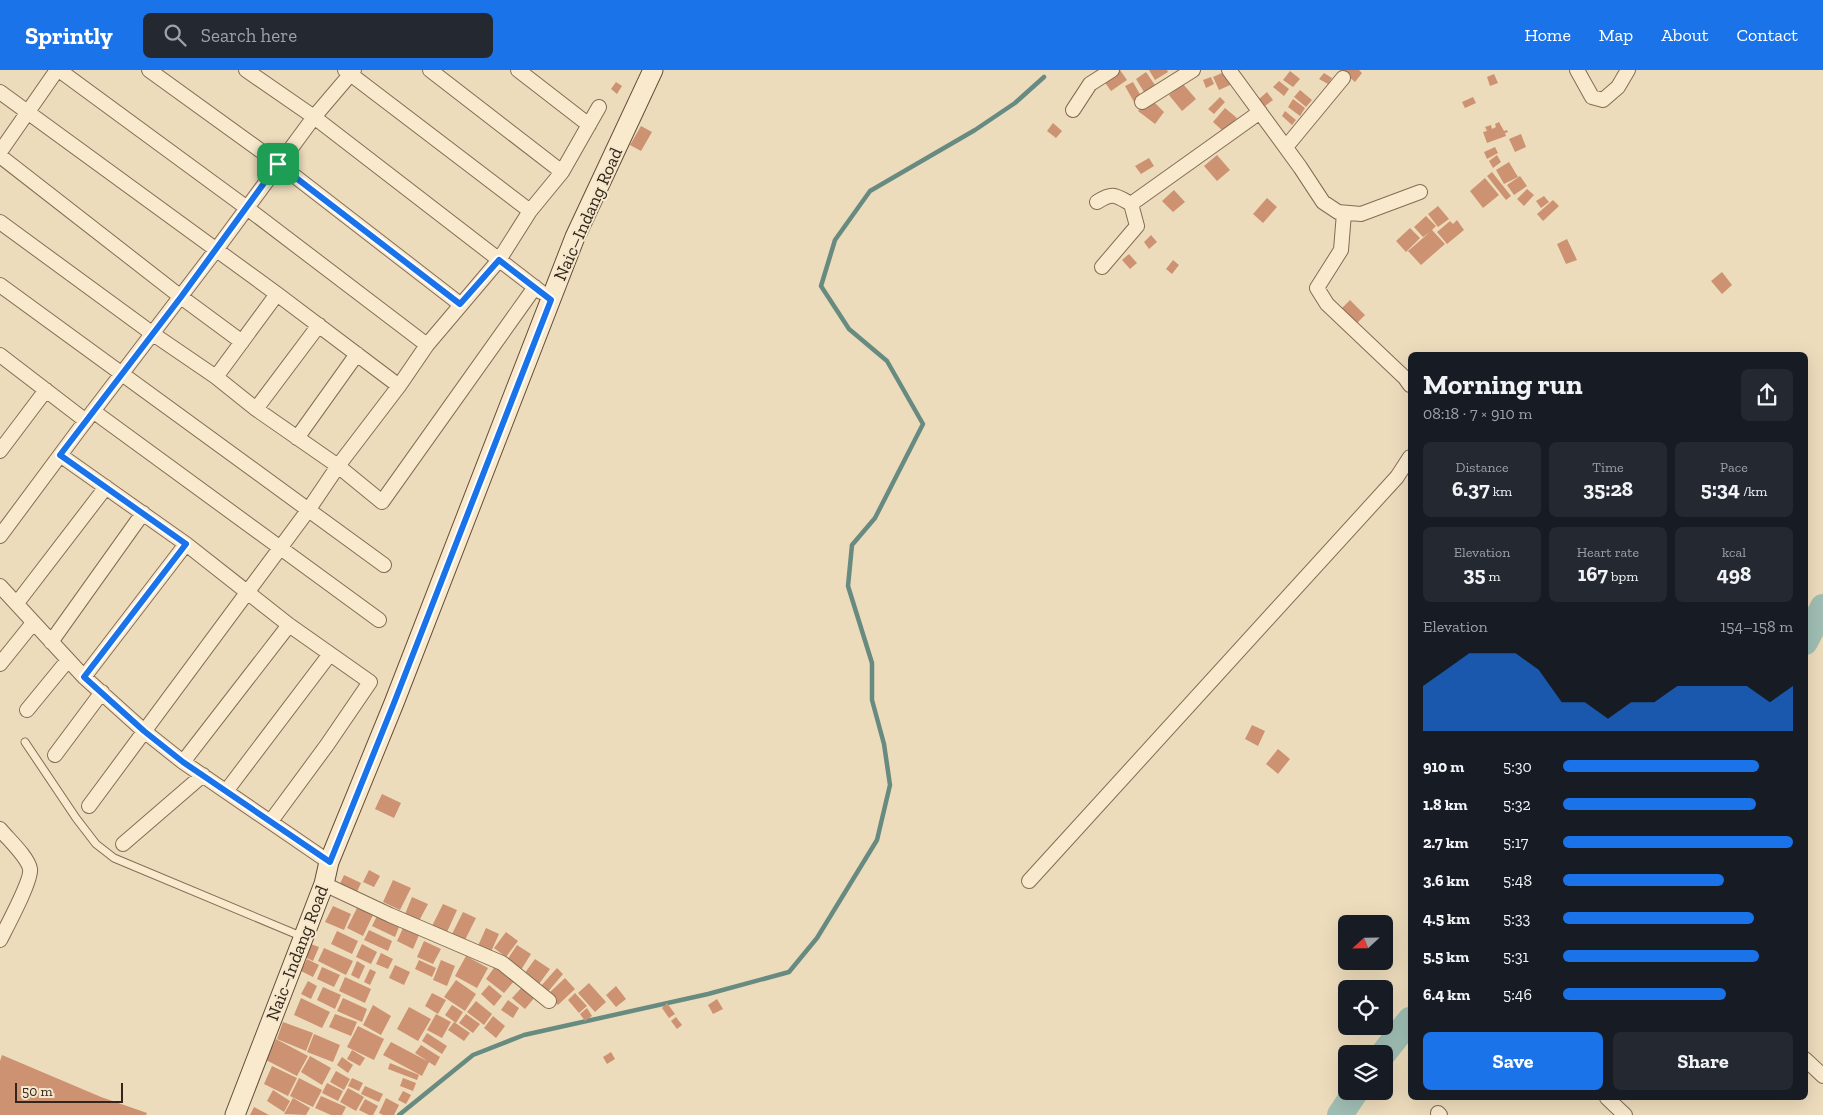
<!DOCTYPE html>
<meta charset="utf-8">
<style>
:root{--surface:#171b24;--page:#242831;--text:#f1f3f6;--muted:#9ea1a6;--accent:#1a73e8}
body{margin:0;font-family:"Zilla Slab",serif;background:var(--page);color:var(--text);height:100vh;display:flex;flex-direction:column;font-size:19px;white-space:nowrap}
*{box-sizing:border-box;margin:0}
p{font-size:16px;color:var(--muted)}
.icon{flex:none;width:28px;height:28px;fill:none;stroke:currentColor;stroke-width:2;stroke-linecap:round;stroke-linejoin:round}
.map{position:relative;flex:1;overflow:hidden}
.drawer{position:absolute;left:1408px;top:282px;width:400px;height:748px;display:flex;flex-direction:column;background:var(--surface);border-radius:8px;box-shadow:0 5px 20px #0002}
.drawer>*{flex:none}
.needle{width:32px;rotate:248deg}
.tools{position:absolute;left:1338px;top:845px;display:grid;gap:10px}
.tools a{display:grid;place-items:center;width:55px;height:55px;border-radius:8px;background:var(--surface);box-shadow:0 5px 20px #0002;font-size:25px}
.scale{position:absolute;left:15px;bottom:12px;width:108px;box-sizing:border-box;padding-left:5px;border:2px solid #33251b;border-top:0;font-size:14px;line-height:18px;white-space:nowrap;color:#33251b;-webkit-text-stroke:4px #f5e7cb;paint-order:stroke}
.pin{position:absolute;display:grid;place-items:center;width:42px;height:42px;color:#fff;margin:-21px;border-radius:10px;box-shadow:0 2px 8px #0006}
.round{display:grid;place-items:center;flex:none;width:52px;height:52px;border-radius:8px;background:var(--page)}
.headline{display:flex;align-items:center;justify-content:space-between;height:85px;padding:0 15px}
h1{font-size:28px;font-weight:700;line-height:38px}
.metrics{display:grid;grid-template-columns:repeat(3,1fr);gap:8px;height:85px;padding:5px 15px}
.metrics div{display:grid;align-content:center;border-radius:8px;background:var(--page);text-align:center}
.metrics b{font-size:21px;font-weight:700}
.metrics small{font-size:14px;font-weight:400}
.metrics p{font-size:14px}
.chart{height:140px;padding:10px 15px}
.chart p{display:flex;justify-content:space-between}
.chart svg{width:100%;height:90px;margin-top:5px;fill:var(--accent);opacity:.7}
.action{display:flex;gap:10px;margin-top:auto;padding:10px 15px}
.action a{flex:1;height:58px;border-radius:8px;background:var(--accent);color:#fff;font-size:20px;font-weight:700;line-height:58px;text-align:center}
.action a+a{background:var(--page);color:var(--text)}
ul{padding:0 15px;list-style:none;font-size:16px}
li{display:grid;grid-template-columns:80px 60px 1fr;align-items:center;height:38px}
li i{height:12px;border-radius:6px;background:var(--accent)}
header{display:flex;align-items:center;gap:30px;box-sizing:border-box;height:70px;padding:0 25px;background:var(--accent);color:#fff}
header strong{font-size:24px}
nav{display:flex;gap:28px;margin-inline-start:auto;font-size:18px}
.search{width:350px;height:45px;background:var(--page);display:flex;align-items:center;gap:12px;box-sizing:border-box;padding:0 18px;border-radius:8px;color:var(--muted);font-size:19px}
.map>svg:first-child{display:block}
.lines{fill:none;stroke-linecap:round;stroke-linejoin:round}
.stream{stroke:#688b81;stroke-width:4.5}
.river{stroke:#a0beb4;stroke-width:26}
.building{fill:#cc9271}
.lane-casing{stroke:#846c56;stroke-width:9}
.street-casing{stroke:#846c56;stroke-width:16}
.secondary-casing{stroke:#664d39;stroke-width:21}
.lane{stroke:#f9eace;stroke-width:7}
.street{stroke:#f9eace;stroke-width:14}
.secondary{stroke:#f9eace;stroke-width:19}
.route-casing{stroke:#fff;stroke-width:10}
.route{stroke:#1a73e8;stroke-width:6}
.labels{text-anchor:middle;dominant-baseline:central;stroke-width:4;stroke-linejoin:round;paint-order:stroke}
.street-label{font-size:18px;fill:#33251b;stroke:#f5e7cb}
</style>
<header>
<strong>Sprintly</strong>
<div class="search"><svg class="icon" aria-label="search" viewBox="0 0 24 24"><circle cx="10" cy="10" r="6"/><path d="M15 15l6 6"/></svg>Search here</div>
<nav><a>Home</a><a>Map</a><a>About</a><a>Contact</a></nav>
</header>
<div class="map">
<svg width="1823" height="1045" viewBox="0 0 1823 1045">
<rect width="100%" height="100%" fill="#eddcbc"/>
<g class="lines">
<!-- stream -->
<path class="stream" d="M399,1045L473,985L524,965L708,924L789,902L817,868L877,770L890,715L884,674L872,630V593L848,516L852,475L875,448L923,354L887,291L849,259L821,216L835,170L870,121L975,60L1015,33L1044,7"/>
<!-- river -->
<path class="river" d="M1805,572L1823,537
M1383,984L1410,950
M1340,1045L1356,1021"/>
</g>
<!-- building -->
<path class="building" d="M1118,0H1120L1127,10L1111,21L1103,10Z
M1149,0H1167L1168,2L1155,10Z
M1341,0H1359L1362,3L1355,12Z
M1290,1L1300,9L1293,17L1283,10Z
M1146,2L1155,15L1144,22L1136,9Z
M1224,2L1230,15L1219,20L1213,7Z
M1324,3L1332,8L1328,14L1319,9Z
M1494,4L1498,13L1490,16L1487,7Z
M1211,7L1214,14L1206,18L1203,10Z
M1279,11L1289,19L1284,26L1273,17Z
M616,12L622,16L617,24L611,19Z
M1133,12L1142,28L1134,32L1125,16Z
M1183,14L1196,29L1182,41L1169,25Z
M1300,20L1312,30L1306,37L1294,27Z
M1267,22L1273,30L1265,36L1259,29Z
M1220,27L1225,32L1214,44L1208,39Z
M1473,27L1476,33L1465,38L1462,32Z
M1151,29L1164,42L1155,54L1138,41Z
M1293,29L1305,38L1300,46L1288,37Z
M1225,38L1237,48L1224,62L1213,52Z
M1285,41L1296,50L1292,55L1282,46Z
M1499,52L1504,61L1507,60L1508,62L1505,63L1506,66L1487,73L1483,62L1487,61L1485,57L1491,55L1492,59L1496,57L1495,54Z
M1053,53L1062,61L1056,68L1047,61Z
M641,56L652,62L641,81L630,75Z
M1521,64L1526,77L1515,82L1509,69Z
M1495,77L1498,83L1487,89L1484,82Z
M1217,85L1230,100L1217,111L1204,96Z
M1497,85L1501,92L1493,98L1489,91Z
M1149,88L1154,96L1141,104L1135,96Z
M1509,92L1518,107L1504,114L1496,100Z
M1492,102L1511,126L1506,130L1487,106Z
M1520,106L1527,116L1514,125L1507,115Z
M1485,108L1499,125L1483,138L1470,121Z
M1527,119L1534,125L1524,136L1517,129Z
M1174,120L1185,132L1173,142L1162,131Z
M1544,126L1549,132L1541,138L1536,131Z
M1267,128L1277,137L1263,153L1253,144Z
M1553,130L1559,136L1543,151L1537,144Z
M1438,136L1449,149L1438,157L1428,144Z
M1426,146L1436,156L1432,160L1445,174L1421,195L1408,181L1430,162L1423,167L1414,157Z
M1457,150L1464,160L1447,174L1437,162L1450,151L1453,154Z
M1410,158L1420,168L1406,182L1396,171Z
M1151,165L1157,172L1149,179L1144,172Z
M1567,169L1577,190L1566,194L1557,174Z
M1129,184L1137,193L1130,199L1122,190Z
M1173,190L1179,195L1172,204L1166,199Z
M1722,202L1732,215L1722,224L1711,211Z
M1350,230L1365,245L1354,256L1339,241Z
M1252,655L1265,661L1258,676L1245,669Z
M1278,679L1290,689L1278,704L1266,694Z
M382,724L401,733L394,748L375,739Z
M369,800L380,806L374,817L363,812Z
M344,805L361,813L356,824L339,816Z
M393,810L411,818L400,840L383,832Z
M412,827L428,834L419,851L405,844Z
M443,834L457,840L447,862L432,856Z
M333,836L351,844L344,860L325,852Z
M357,838L373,845L363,866L347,858Z
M463,842L476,848L465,870L452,864Z
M377,846L399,857L395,867L372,856Z
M403,858L419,865L413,879L397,871Z
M486,858L499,864L490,884L477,878Z
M369,860L392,871L388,881L364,870Z
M337,861L358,871L352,884L331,874Z
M506,862L518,871L506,887L494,878Z
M424,871L441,879L433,894L417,887Z
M311,874L319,877L313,891L305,887Z
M362,874L377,882L371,894L356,887Z
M517,875L531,884L521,900L507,890Z
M324,878L353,891L346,905L318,891Z
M381,883L393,889L388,899L376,894Z
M466,886L488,898L477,918L455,906Z
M307,889L319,895L313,907L301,901Z
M535,889L550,899L539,914L524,904Z
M419,890L436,898L432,907L415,899Z
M441,890L455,896L447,916L433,910Z
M357,891L365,896L359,909L351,905Z
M395,895L410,902L404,915L389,908Z
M496,895L515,910L504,923L486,909Z
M322,897L340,905L334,917L317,909Z
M557,898L563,904L547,923L540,917Z
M370,899L376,902L370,915L364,912Z
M345,907L371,919L365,933L339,921Z
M565,908L575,919L558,935L548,924Z
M456,910L476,924L465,941L444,927Z
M308,911L317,916L311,929L301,924Z
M589,913L606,932L595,942L578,923Z
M489,915L502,926L494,936L481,924Z
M523,916L535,927L525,939L512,928Z
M616,916L626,929L616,937L606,925Z
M323,917L341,925L335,939L317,930Z
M432,923L446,930L438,944L425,936Z
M575,923L587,936L579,943L568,930Z
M301,928L330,942L322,958L294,945Z
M343,928L367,939L362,952L337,941Z
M717,929L723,939L713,944L708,935Z
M508,930L519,938L513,948L501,940Z
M476,931L492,944L484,955L467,942Z
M667,933L675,944L669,948L662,938Z
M373,935L391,946L381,965L363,955Z
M452,935L463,942L456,953L445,945Z
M409,937L431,949L418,971L397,959Z
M587,938L592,946L585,951L580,944Z
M335,944L357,952L351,966L329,957Z
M436,944L451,952L442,968L427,960Z
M466,944L480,954L473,963L459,953Z
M493,946L505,956L496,968L484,958Z
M676,947L682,955L677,959L671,951Z
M283,952L313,963L306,981L277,969Z
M454,952L470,963L464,971L448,960Z
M358,956L384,969L374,990L347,977Z
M427,963L447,976L442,984L422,971Z
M314,964L340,975L333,992L307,982Z
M276,969L308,986L297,1006L266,990Z
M391,972L429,992L422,1006L383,985Z
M421,975L440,987L435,996L415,983Z
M352,980L365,988L360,996L347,989Z
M611,982L615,989L607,994L603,987Z
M2,985L101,1027L147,1043L146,1045H0V991Z
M310,986L331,998L322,1015L301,1002Z
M342,987L353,995L348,1003L337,995Z
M390,993L419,1005L417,1010L388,999Z
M272,996L297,1008L288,1026L264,1014Z
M336,1001L350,1009L344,1020L330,1012Z
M299,1008L322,1020L313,1037L290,1026Z
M352,1008L363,1013L359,1021L348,1016Z
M403,1008L416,1013L413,1021L400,1016Z
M327,1013L343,1021L338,1031L322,1023Z
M365,1016L383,1024L379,1032L361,1024Z
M348,1018L364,1027L356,1041L340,1032Z
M273,1020L290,1031L284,1042L267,1031Z
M403,1021L411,1025L406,1034L398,1030Z
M321,1026L346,1037L342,1045H331L315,1038Z
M293,1028L310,1038L306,1045L284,1044Z
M386,1028L399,1035L394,1045H383L379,1043Z
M365,1029L378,1036L373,1045H369L359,1040Z
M254,1037L269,1045H250Z"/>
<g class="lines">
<defs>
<path id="lane" d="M25,672L76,748L96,774L114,788L303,867"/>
<path id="street" d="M59,0L247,138L427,275
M149,0L279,94L460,234
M246,0L314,47L541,222
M345,0L530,141
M518,0L589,55
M1229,0L1300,97L1323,132L1338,142L1361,144L1420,122
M1577,0L1592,27L1603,30L1618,17L1628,0
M0,22L277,224L399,316
M1142,32L1193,0
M1073,40L1090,14L1112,0
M1286,77L1343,8
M0,82L57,0
M0,86L181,227L242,272
M562,102L599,37
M1097,132C1113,122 1115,125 1131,134
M1344,143L1341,180L1317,218L1327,234L1405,308L1410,315
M0,152L153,264L216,307L256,339L338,396L382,432L535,217
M1102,197L1137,156L1131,134L1260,42
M0,215L384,495
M0,285L86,351
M216,307L277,224
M256,339L319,255
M93,341L379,550
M297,368L357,284
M0,381L46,320
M60,385L186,474L289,555L370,612L327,675L271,751
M0,466L78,361L216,180L314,47L354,0
M0,516L84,607L144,661L183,692L329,792
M17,533L106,417
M51,572L143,443
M0,594L33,553
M84,607L186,474
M27,640L68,590
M55,685L102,622
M183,692L289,555
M227,720L330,584
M89,736L309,439L338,396L399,316L427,275L499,190L530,141L562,102L430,0
M0,759C8,769 28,787 30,799C32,810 6,858 0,870
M123,774L203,705
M1029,811L1397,407L1410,387
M324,814L390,845L502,893L549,931
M1805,989L1823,1006
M1607,1028L1625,1045
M1438,1043L1440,1045"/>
<path id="secondary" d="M235,1045L324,814L329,792L394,633L575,167L653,0"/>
</defs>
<!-- lane casing -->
<use href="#lane" class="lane-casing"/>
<!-- street casing -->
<use href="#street" class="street-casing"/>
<!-- secondary casing -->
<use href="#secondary" class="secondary-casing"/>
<!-- lane -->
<use href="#lane" class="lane"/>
<!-- street -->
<use href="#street" class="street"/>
<!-- secondary -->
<use href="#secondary" class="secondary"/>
</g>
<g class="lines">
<defs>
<path id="route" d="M278,94L460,234L499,190L551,230L394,633L330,792L183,692L144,661L84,607L186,474L60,385L181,227Z"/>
</defs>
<!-- route casing -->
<use href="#route" class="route-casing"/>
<!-- route -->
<use href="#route" class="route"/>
</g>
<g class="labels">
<!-- street labels -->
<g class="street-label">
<text transform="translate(588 144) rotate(-66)">Naic–Indang Road</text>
<text transform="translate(297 883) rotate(-69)">Naic–Indang Road</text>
</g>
</g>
</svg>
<div class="tools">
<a><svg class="needle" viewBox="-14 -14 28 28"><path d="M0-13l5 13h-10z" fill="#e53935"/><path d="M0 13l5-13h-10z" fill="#9ea1a6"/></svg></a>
<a><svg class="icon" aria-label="locate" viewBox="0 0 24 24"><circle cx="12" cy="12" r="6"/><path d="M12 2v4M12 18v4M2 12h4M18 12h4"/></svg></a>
<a><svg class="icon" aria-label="layers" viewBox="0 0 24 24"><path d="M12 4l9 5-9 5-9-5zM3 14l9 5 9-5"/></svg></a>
</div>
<div class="scale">50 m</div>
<div class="pin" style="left:278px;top:94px;background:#1e9e55"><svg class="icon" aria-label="arrive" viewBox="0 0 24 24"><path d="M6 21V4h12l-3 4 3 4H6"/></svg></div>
<section class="drawer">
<div class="headline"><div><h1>Morning run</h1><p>08:18 · 7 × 910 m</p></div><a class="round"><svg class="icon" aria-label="share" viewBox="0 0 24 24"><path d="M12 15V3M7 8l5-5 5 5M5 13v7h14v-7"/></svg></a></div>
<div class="metrics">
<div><p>Distance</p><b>6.37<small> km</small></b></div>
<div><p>Time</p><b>35:28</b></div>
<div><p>Pace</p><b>5:34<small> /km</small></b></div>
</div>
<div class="metrics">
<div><p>Elevation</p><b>35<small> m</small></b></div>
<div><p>Heart rate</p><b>167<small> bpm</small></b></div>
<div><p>kcal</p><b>498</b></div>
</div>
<div class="chart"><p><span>Elevation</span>154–158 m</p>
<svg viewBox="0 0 160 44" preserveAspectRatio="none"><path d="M0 44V22L10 14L20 6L30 6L40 6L50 14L60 30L70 30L80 38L90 30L100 30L110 22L120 22L130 22L140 22L150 30L160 22V44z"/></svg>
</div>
<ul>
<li><b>910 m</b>5:30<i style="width:85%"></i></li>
<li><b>1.8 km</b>5:32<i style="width:84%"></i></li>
<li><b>2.7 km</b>5:17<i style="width:100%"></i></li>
<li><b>3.6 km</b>5:48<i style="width:70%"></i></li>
<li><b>4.5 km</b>5:33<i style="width:83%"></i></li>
<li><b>5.5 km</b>5:31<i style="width:85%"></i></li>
<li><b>6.4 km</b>5:46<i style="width:71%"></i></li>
</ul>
<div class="action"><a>Save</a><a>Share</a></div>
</section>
</div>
